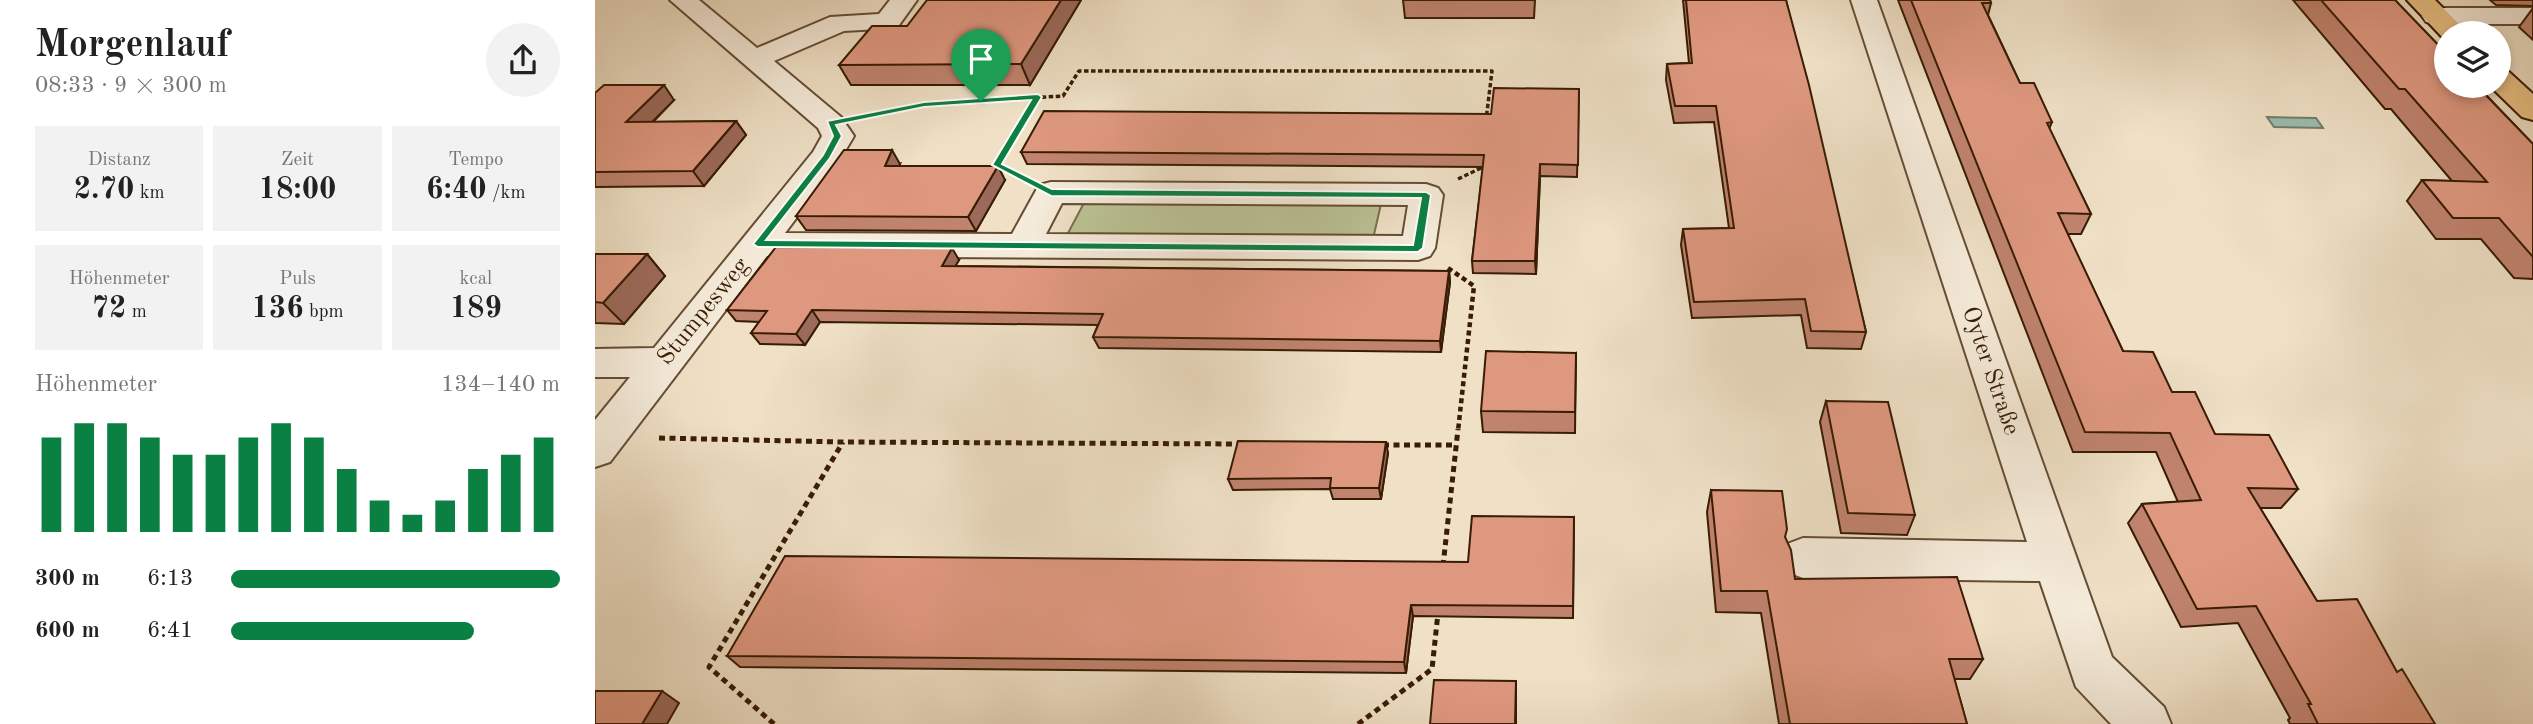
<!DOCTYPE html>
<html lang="de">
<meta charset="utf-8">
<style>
:root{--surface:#fff;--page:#f2f2f2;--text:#222;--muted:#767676;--accent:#0b8043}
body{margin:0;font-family:"Old Standard TT",serif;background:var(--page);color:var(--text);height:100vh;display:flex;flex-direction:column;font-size:26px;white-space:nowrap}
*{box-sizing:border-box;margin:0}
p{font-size:23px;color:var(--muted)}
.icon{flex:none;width:38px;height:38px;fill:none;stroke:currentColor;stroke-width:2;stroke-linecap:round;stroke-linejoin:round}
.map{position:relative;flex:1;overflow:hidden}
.sheet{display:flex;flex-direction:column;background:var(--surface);width:595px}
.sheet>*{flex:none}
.fabs{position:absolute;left:1839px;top:21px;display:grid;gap:14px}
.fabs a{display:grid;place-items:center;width:77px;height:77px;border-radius:50%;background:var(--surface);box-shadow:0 4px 10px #0003;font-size:35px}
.pin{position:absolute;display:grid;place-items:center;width:60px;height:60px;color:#fff;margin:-72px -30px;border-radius:50% 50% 50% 0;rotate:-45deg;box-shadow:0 0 7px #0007}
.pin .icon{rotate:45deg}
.round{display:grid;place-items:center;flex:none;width:74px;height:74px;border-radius:37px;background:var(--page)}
.overview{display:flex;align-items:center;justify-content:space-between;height:119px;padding:0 35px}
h1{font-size:38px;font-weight:600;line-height:52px}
.metrics{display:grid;grid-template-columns:repeat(3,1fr);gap:10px;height:119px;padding:7px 35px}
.metrics div{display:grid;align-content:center;border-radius:0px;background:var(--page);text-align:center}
.metrics b{font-size:30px;font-weight:600}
.metrics small{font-size:19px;font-weight:400}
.metrics p{font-size:19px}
.chart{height:196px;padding:14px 35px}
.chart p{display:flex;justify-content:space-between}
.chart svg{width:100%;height:126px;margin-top:7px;stroke:var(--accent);stroke-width:6}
ul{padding:0 35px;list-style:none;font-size:23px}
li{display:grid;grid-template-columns:112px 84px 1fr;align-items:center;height:52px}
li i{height:18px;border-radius:9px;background:var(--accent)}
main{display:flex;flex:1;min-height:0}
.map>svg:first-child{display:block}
.green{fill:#bac294;stroke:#796f4c;stroke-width:2}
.water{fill:#9abdb1;stroke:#737d6b;stroke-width:2}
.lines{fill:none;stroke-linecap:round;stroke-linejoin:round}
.minor-casing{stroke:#664d34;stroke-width:4}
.major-casing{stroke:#381c03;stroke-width:4}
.path-far2{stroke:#381c03;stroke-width:3.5;stroke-dasharray:4.5 2.5;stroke-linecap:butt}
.path-far1{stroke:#381c03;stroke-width:4.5;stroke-dasharray:5 3.5;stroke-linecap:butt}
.path{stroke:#381c03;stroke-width:5;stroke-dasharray:6 4.5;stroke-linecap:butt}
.minor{fill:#f5ebda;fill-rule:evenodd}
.major{fill:#e8c083;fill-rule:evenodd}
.wall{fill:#c0836e;stroke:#381c03;stroke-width:2}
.shaded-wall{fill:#9c6a5a;stroke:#381c03;stroke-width:2}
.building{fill:#df9880;stroke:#381c03;stroke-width:2}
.route{fill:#0b8043;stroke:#fff;stroke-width:2;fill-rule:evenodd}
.labels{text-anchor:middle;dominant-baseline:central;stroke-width:5;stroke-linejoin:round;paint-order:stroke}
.street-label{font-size:24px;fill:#381c03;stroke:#f5ebda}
</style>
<main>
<section class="sheet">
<div class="overview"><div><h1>Morgenlauf</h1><p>08:33 · 9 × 300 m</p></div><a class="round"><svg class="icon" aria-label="share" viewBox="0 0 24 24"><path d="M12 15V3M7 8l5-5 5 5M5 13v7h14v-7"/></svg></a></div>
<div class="metrics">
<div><p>Distanz</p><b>2.70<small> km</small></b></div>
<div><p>Zeit</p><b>18:00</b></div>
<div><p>Tempo</p><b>6:40<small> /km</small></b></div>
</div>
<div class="metrics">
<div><p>Höhenmeter</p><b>72<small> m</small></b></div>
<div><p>Puls</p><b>136<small> bpm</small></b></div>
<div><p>kcal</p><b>189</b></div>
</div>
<div class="chart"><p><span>Höhenmeter</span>134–140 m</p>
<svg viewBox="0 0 160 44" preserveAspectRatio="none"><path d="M5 44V11M15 44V6M25 44V6M35 44V11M45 44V17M55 44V17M65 44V11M75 44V6M85 44V11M95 44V22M105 44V33M115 44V38M125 44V33M135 44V22M145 44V17M155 44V11"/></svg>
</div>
<ul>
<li><b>300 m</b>6:13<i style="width:100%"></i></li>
<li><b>600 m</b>6:41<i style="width:74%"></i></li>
</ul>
</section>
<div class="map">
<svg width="1938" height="724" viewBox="0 0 1938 724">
<rect width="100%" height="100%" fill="#efe0c6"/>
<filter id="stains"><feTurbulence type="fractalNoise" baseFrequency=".00286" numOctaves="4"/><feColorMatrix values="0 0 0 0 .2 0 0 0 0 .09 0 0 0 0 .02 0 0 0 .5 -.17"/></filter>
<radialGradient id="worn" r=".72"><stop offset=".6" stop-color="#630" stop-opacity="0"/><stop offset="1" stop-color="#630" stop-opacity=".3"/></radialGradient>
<!-- green -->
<path class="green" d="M490,201L786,204L778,239L472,235Z"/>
<!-- water -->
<path class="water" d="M1672,117L1721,118L1728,128L1679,127Z"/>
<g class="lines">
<defs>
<path id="minor" d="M75,0H104L162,48L235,17L284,14L295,0H322L302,28L249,31L179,61L246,117L259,136L243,163L190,233L417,234L444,185L456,182L831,184L843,188L848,195L840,248L835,256L823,260L172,256L15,462L0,467V420L35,377H0V349L59,348L218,152L227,136L223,128ZM467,203L813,205L808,236L451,234Z
M1256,0H1282L1517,657L1569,707L1576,724H1516L1481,687L1445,581L1208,578L1192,572L1186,558L1192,544L1208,538L1432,542Z
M1841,8H1938V24H1841L1831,22L1827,16L1831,10Z"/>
<path id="major" d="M1812,0H1840L1873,33H1852V39H1849Z
M1904,69L1914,72L1938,94V120L1927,117L1895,86H1904Z"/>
</defs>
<!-- minor casing -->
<use href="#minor" class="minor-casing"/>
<!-- major casing -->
<use href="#major" class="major-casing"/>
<!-- path-far2 -->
<path class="path-far2" d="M273,115L329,104L468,96L484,71H897L891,120
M425,176L402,165L442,98
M863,179L886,168V163"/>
<!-- path-far1 -->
<path class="path-far1" d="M853,268L879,286L863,431"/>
<!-- path -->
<path class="path" d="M64,438L248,442L646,444
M788,445H860
M848,566L863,429
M179,724L114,667L248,442
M763,724L837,669L843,613"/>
<!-- minor -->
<use href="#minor" class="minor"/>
<!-- major -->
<use href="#major" class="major"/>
</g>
<!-- wall -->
<path class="wall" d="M486,0L435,85H256L244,65L312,26Z
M808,0H940L939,18H810Z
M1088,0H1191L1271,332L1266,349L1212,348L1206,315L1097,318L1086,245L1088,229L1134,228L1119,122L1079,123L1071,80L1072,64L1094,63Z
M1303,0H1395L1396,3L1393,15L1425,83L1457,122L1454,129L1496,214L1486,234H1472L1528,351L1577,392L1620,434L1703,489L1686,508H1665L1722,601L1802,672L1840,724H1695L1693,720L1695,718L1643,623L1586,627L1533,523L1547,504L1583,502L1561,452H1478Z
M1698,0H1800L1938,144V279L1919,278L1886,239H1841L1812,201L1827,180L1857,181L1796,109H1790Z
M1895,0H1938V6L1901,5Z
M1938,8V40L1924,27Z
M984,89L982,177L945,176L941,274L878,273L877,261L888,167L432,164L426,152L896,114Z
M0,93L79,100L58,122L141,121L151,135L109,186L0,187Z
M305,164L304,166L410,180L381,231L211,230L201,216Z
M0,254H52L70,276L29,324L0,323Z
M364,260L360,266L854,271L855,282L846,352L504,348L498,337L503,325L225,322L210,345L165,344L156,333L164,322L141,321L132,310Z
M981,353L980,433L888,432L886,411Z
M1231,401L1320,515L1312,535L1246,533L1225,422Z
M793,453L786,499H738L735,489L638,490L633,479Z
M1116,490L1190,537L1200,579L1388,659L1375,679H1359L1372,724H1184L1166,613L1121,612L1112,512Z
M979,517L978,618L818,616L811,673L145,667L132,656L873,562Z"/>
<!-- shaded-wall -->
<path class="shaded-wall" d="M466,0H486L435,85L426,64Z
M69,85L79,100L43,136L31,122Z
M141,121L151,135L109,186L98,171Z
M297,150L305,164L299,180L290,166Z
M945,164V176L941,274L940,261Z
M403,166L410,180L381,231L373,217Z
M357,248L364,260L354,277L347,266Z
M52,254L70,276L29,324L8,303Z
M854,271L855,282L846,352L845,341Z
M217,310L225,322L210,345L201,334Z
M791,442L793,453L786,499L784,488Z
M816,605L818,616L811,673L809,662Z
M921,681V724H920Z
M67,691L84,703L72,724H47Z"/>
<!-- building -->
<path class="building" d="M332,0H466L426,64L244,65L277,26H312Z
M1091,0H1191L1214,85L1271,332L1216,331L1210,299L1099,302L1088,229L1139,228L1121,106H1080L1072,64L1097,63Z
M1316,0H1395L1396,3H1387L1425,83H1439L1457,122L1452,123L1496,214L1463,213L1528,351L1558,352L1577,392H1600L1620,434L1674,435L1703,489L1653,488L1722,601L1762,599L1802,672L1807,669L1840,724H1723L1713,704H1716L1661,606L1602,609L1547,504L1606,500L1575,433L1490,432Z
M1726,0H1800L1852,54V86H1882L1938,144V257L1904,218H1858L1827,180L1892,182L1810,89H1804Z
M9,85H69L31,122L141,121L98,171L0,172V93Z
M899,88L984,89L983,165L945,164L940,261H877L889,155L426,152L449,111L896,114Z
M249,150H297L290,166H403L373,217L201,216Z
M181,247L357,248L347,266L854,271L845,341L498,337L508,314L217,310L201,334L156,333L172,311L132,310Z
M0,254H52L8,303L0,302Z
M891,351L981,353L980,412L886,411Z
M1231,401L1293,402L1320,515L1253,513Z
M643,441L791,442L784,488H735L736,478L633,479Z
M1116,490L1187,491L1192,529L1190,537L1196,550L1200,579L1362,577L1388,659H1354L1372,724H1195L1172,591H1126Z
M877,516L979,517L978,606L816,605L809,662L132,656L190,556L873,562Z
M839,680L921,681L920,724H835Z
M0,691H67L47,724H0Z"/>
<!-- route -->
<path class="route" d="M443,94L447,97L407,164L457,189L831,192L836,195L828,248L823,252L163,247L158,244L228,155L238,136L232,121L329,102ZM436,100L397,165L456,196L826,198L818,245L171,240L235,158L247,136L241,125L329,107Z"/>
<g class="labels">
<!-- street labels -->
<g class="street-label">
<text transform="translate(109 312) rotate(-51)">Stumpesweg</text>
<text transform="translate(1395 371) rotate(71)">Oyter Straße</text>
</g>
</g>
<rect width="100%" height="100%" filter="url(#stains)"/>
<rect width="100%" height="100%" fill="url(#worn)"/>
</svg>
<div class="fabs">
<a><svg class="icon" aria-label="layers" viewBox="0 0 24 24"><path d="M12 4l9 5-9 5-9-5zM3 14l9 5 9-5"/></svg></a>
</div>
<div class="pin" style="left:386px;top:101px;background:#1e9e55"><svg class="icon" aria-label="arrive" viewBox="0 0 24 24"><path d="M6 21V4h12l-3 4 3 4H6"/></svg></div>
</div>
</main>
